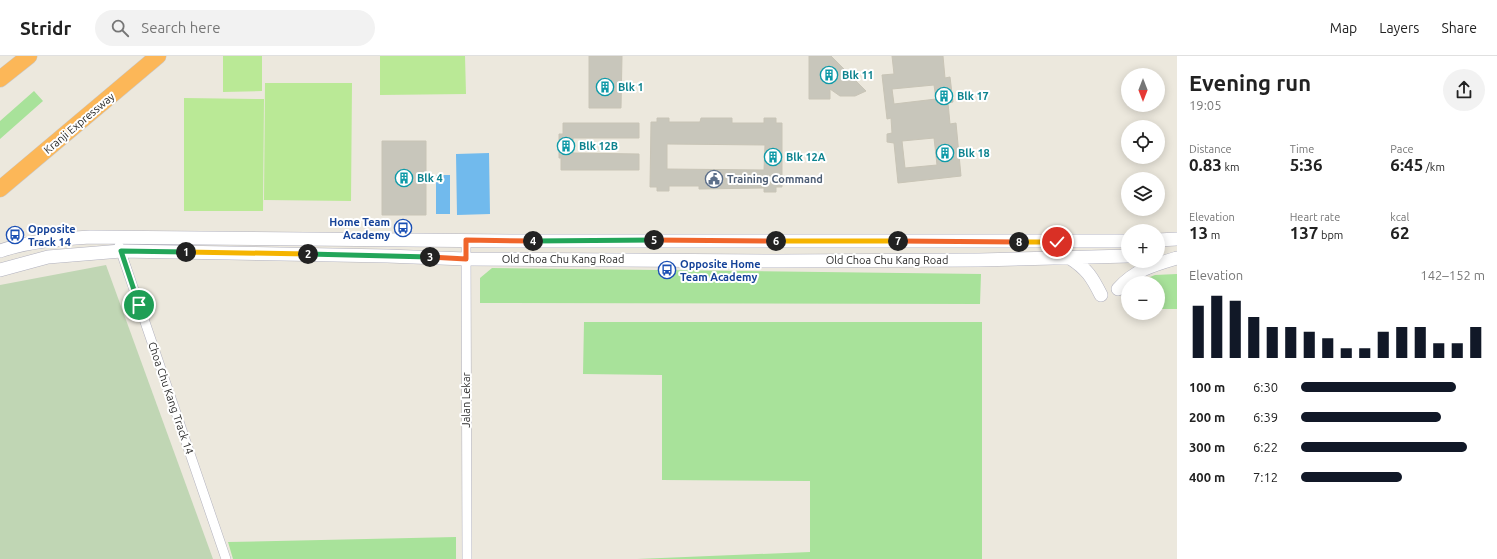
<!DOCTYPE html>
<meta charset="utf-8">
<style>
:root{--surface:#fff;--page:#f2f2f2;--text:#222;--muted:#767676;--line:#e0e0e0;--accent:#111827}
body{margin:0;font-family:Ubuntu,sans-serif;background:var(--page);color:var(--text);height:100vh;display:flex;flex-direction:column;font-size:15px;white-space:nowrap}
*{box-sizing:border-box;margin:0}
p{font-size:13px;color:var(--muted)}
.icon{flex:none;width:22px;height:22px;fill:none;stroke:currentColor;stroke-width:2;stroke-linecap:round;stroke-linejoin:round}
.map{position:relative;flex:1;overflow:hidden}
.panel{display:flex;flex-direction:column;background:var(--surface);width:320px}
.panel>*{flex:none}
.needle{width:26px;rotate:180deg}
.buttons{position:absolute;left:1121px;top:12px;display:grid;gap:8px}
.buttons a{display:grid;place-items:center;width:44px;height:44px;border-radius:50%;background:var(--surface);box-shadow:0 2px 10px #0003;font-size:20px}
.pin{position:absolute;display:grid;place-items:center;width:34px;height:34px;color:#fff;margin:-17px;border:2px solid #fff;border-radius:50%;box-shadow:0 1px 4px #0007}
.km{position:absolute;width:20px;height:20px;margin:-10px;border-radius:50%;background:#222;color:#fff;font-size:11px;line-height:20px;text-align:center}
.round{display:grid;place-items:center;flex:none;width:42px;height:42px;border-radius:21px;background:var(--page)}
.head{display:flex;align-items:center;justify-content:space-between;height:68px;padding:0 12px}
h1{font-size:22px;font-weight:700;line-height:30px}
.figures{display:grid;grid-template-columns:repeat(3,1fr);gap:6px;height:68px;padding:4px 12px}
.figures div{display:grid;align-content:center}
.figures b{font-size:17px;font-weight:700}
.figures small{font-size:11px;font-weight:400}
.figures p{font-size:11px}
.chart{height:112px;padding:8px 12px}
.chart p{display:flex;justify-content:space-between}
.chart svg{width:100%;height:72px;margin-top:4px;stroke:var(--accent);stroke-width:6}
ul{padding:0 12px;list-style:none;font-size:13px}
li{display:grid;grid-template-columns:64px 48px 1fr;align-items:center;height:30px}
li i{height:10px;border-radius:5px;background:var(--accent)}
header{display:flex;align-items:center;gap:24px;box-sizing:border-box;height:56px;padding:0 20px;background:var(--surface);border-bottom:1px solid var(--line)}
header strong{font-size:19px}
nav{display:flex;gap:22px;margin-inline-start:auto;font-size:14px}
.search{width:280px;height:36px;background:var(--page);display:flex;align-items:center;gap:10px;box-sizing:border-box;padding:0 14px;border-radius:22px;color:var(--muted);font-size:15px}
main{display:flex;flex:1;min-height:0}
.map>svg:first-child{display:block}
.green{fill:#a8e29a}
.cemetery{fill:#c0d6b4}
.pitch{fill:#bae996}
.water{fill:#71baed}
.building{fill:#c8c6bb;stroke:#c8c4b6;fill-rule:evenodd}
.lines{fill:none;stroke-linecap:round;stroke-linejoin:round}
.street-casing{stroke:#b1b1be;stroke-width:10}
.secondary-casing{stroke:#b1b1be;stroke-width:14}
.highway-casing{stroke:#c8c8c8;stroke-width:17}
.street{stroke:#fff;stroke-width:9}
.secondary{stroke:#fff;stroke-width:13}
.highway{stroke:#fcb758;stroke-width:16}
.split-1-casing{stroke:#fff;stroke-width:8}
.split-2-casing{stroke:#fff;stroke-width:8}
.split-3-casing{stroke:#fff;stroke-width:8}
.split-4-casing{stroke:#fff;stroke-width:8}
.split-5-casing{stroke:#fff;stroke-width:8}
.split-6-casing{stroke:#fff;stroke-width:8}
.split-7-casing{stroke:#fff;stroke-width:8}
.split-8-casing{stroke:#fff;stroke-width:8}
.split-9-casing{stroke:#fff;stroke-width:8}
.split-1{stroke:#22a559;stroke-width:5}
.split-2{stroke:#f5b400;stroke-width:5}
.split-3{stroke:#22a559;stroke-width:5}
.split-4{stroke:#f0652b;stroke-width:5}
.split-5{stroke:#22a559;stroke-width:5}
.split-6{stroke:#f0652b;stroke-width:5}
.split-7{stroke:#f5b400;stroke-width:5}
.split-8{stroke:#f0652b;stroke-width:5}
.split-9{stroke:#f5b400;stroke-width:5}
.labels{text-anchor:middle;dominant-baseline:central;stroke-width:4;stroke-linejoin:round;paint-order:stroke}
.culture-label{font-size:11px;font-weight:bold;fill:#0d838f;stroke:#fff;text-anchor:start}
.street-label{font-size:11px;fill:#2b2b2b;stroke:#fff}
.service-label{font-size:11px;font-weight:bold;fill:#4e5e75;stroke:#fff;text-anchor:start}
.transit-label{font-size:11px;font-weight:bold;fill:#164399;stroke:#fff;text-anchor:start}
</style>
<header>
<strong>Stridr</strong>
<div class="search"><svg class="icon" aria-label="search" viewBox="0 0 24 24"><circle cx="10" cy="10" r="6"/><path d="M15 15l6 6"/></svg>Search here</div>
<nav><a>Map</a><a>Layers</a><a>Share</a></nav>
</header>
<main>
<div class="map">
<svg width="1177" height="503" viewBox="0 0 1177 503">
<rect width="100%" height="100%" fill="#ece8dd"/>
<!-- green -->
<path class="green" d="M34,35L43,45L0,83V65Z
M492,212L981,218L980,248L480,247V222Z
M1177,218V253H1158V227H1135L1155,219Z
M584,266H982V503H637L810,496V425L662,424V319L583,318Z
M456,481V503H233L228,486Z"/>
<!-- cemetery -->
<path class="cemetery" d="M106,209L213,503H0V229Z"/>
<!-- pitch -->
<path class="pitch" d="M223,0H262V35L223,36Z
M380,0H465L466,38L380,39Z
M265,27H352L351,145L264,144Z
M184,42L264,43L263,155H184Z"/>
<!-- water -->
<path class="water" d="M489,97L490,158L457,159L456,98Z
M436,119H450V158H436Z"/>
<!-- building -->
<path class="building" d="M589,0H622L621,52H589Z
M809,0H831L866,35L855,40H840L830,33V43H809Z
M892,0H943L945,22L950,21L953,46L948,47L950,68L956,67L961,120L898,127L894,87L887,86V78L892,77L891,62L887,63L882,19L894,18ZM934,29L936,43L894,48L892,33ZM934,82L937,109L905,112L902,85Z
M657,62H669V66H700L701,62H732V67H764V62H776V67H782V131H776V136H764V132L699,133V130H669V135H657V131H650L651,66H657ZM667,88L765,89L764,114L667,113Z
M563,67H639V82H573V97L639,98V114H561V102H559V78H563Z
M382,85H426V159H382Z"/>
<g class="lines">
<defs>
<path id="street" d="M466,184L467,503
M119,190L226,503"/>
<path id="secondary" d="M1158,184L1177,183
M0,195C29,185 59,183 90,181L518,185H1128
M1070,202C1087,213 1092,221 1101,239
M0,214L48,201L121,195L387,200L466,203L778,205L979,204L1128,200
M1118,233C1135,214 1153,209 1177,202"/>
<path id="highway" d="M0,23L29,0
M0,133L158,0"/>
</defs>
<!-- street casing -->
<use href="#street" class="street-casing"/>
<!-- secondary casing -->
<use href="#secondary" class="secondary-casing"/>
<!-- highway casing -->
<use href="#highway" class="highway-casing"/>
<!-- street -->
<use href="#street" class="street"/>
<!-- secondary -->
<use href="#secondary" class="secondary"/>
<!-- highway -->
<use href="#highway" class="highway"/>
</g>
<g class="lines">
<defs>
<path id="split-1" d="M139,249L121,195L186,196"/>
<path id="split-2" d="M186,196L308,198"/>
<path id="split-3" d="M308,198L430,201"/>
<path id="split-4" d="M430,201L466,203V184L533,185"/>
<path id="split-5" d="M533,185L654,184"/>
<path id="split-6" d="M654,184L776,185"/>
<path id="split-7" d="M776,185H898"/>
<path id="split-8" d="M898,185L1019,186"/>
<path id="split-9" d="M1019,186H1057"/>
</defs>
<!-- split-1 casing -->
<use href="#split-1" class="split-1-casing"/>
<!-- split-2 casing -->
<use href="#split-2" class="split-2-casing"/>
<!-- split-3 casing -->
<use href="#split-3" class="split-3-casing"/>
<!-- split-4 casing -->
<use href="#split-4" class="split-4-casing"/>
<!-- split-5 casing -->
<use href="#split-5" class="split-5-casing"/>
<!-- split-6 casing -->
<use href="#split-6" class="split-6-casing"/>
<!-- split-7 casing -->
<use href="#split-7" class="split-7-casing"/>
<!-- split-8 casing -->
<use href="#split-8" class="split-8-casing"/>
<!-- split-9 casing -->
<use href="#split-9" class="split-9-casing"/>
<!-- split-1 -->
<use href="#split-1" class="split-1"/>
<!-- split-2 -->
<use href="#split-2" class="split-2"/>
<!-- split-3 -->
<use href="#split-3" class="split-3"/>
<!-- split-4 -->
<use href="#split-4" class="split-4"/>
<!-- split-5 -->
<use href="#split-5" class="split-5"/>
<!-- split-6 -->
<use href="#split-6" class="split-6"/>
<!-- split-7 -->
<use href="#split-7" class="split-7"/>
<!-- split-8 -->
<use href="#split-8" class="split-8"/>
<!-- split-9 -->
<use href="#split-9" class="split-9"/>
</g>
<!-- icons -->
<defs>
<symbol id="building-ring" viewBox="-11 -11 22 22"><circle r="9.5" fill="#fff" stroke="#0f9aa8" stroke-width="1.5"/><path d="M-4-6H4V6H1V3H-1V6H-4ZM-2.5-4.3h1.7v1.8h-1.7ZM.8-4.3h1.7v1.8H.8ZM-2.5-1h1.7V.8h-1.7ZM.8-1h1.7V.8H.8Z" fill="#0f9aa8"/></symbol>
<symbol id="civic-ring" viewBox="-11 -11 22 22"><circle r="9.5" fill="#fff" stroke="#5c6f8a" stroke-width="1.5"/><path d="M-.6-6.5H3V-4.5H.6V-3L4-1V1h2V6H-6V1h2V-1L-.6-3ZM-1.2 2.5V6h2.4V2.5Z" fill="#5c6f8a"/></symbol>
<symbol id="bus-ring" viewBox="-11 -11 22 22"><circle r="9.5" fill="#fff" stroke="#1a4fb4" stroke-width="1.5"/><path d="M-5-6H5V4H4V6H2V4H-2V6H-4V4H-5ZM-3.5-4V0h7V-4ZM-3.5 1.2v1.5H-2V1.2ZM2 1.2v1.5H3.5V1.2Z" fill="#1a4fb4"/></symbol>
</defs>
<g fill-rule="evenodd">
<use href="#building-ring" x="819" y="9" width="20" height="20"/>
<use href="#building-ring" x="595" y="21" width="20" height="20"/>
<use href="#building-ring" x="934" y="30" width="20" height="20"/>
<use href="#building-ring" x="556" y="80" width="20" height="20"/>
<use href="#building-ring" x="935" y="87" width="20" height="20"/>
<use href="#building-ring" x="763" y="91" width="20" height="20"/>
<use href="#building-ring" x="394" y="112" width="20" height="20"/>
<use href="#civic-ring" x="704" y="113" width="20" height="20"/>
<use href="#bus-ring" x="393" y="162" width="20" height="20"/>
<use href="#bus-ring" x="5" y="169" width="20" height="20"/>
<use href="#bus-ring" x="657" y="204" width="20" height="20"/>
</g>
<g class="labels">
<!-- culture labels -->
<g class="culture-label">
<text x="842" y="19">Blk 11</text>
<text x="618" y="31">Blk 1</text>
<text x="957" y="40">Blk 17</text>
<text x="579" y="90">Blk 12B</text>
<text x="958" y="97">Blk 18</text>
<text x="786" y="101">Blk 12A</text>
<text x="417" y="122">Blk 4</text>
</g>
<!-- street labels -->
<g class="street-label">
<text transform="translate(79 67) rotate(-40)">Kranji Expressway</text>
<text x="563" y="203">Old Choa Chu Kang Road</text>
<text x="887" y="204">Old Choa Chu Kang Road</text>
<text transform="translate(171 342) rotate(71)">Choa Chu Kang Track 14</text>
<text transform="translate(466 344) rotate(-90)">Jalan Lekar</text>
</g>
<!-- service labels -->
<g class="service-label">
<text x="727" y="123">Training Command</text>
</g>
<!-- transit labels -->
<g class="transit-label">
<text x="390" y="166" text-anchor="end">Home Team<tspan x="390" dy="13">Academy</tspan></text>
<text x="28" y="173">Opposite<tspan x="28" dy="13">Track 14</tspan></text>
<text x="680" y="208">Opposite Home<tspan x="680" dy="13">Team Academy</tspan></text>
</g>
</g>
</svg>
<div class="buttons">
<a><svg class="needle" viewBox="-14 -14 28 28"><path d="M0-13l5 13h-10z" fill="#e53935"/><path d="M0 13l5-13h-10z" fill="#767676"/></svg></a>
<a><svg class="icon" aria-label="locate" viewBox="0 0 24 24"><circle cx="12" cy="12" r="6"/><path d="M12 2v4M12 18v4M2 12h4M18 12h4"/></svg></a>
<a><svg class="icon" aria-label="layers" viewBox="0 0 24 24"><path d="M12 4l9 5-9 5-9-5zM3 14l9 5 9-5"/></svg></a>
<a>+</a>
<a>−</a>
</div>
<div class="pin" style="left:139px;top:249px;background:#1e9e55"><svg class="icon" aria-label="arrive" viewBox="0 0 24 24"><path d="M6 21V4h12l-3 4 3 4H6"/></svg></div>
<div class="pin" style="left:1057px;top:186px;background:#d93025"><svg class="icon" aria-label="check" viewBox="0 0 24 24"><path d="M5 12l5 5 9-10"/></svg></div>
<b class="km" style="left:186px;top:196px">1</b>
<b class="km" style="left:308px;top:198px">2</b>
<b class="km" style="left:430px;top:201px">3</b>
<b class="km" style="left:533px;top:185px">4</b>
<b class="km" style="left:654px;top:184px">5</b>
<b class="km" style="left:776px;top:185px">6</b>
<b class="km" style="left:898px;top:185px">7</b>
<b class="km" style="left:1019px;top:186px">8</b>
</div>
<section class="panel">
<div class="head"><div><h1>Evening run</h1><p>19:05</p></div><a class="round"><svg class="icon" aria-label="share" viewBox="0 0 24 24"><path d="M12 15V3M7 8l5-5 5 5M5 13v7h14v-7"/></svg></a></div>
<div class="figures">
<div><p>Distance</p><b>0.83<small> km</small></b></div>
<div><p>Time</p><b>5:36</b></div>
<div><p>Pace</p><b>6:45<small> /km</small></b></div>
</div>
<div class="figures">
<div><p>Elevation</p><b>13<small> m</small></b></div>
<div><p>Heart rate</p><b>137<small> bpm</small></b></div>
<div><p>kcal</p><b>62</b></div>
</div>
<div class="chart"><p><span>Elevation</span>142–152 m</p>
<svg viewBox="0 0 160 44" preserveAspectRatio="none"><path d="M5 44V12M15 44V6M25 44V9M35 44V19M45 44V25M55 44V25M65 44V28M75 44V32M85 44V38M95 44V38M105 44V28M115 44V25M125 44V25M135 44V35M145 44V35M155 44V25"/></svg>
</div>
<ul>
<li><b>100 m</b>6:30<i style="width:84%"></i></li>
<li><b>200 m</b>6:39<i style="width:76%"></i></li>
<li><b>300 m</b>6:22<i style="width:90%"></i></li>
<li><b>400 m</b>7:12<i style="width:55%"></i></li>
</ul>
</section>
</main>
